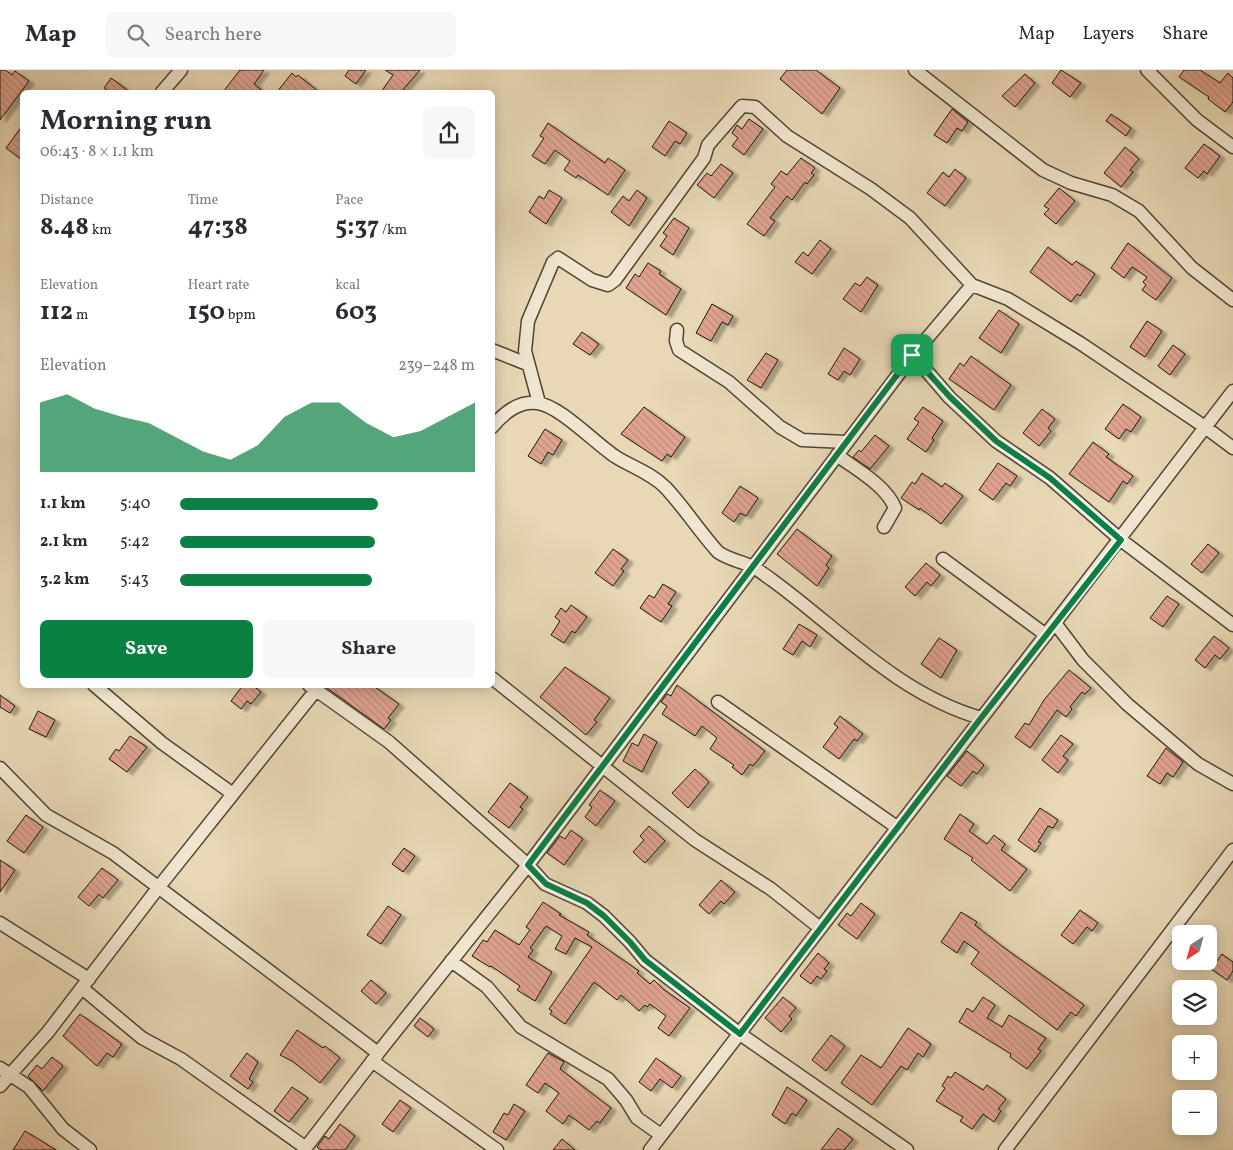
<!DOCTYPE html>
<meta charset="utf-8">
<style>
:root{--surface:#fff;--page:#f7f7f7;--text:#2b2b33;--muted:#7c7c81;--line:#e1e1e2;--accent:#0b8043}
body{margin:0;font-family:Vollkorn,serif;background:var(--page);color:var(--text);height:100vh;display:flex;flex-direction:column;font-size:19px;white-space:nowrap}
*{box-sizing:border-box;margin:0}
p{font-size:16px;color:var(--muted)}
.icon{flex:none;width:28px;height:28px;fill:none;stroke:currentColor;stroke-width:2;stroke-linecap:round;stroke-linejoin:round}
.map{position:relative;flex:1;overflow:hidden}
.details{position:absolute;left:20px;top:20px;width:475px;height:598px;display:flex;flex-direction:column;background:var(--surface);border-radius:8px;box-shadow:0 2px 12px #0003}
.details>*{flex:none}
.needle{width:32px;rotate:216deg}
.buttons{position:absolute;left:1172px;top:855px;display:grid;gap:10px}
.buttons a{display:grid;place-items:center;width:45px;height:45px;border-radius:8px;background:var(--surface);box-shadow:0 2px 12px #0003;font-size:25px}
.pin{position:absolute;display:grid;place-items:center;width:42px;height:42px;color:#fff;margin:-21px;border-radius:10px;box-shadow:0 2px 8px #0006}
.round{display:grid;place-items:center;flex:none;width:52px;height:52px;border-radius:8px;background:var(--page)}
.head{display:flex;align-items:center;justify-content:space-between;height:85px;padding:0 20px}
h1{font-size:28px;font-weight:700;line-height:38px}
.metrics{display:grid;grid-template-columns:repeat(3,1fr);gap:8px;height:85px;padding:5px 20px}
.metrics div{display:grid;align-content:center}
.metrics b{font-size:25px;font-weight:700}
.metrics small{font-size:14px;font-weight:400}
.metrics p{font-size:14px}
.chart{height:140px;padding:10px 20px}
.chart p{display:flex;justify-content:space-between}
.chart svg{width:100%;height:90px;margin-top:5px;fill:var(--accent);opacity:.7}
.primary-button{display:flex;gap:10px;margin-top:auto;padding:10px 20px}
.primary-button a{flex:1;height:58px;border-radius:8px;background:var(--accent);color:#fff;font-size:20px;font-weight:700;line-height:58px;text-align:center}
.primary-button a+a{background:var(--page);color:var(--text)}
ul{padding:0 20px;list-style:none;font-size:16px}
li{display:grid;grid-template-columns:80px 60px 1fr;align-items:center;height:38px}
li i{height:12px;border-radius:6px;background:var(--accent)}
header{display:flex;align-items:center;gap:30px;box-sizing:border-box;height:70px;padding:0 25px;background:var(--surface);border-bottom:1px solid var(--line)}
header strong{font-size:24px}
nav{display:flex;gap:28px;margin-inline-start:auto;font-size:18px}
.search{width:350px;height:45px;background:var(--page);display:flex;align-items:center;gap:12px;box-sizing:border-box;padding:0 18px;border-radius:8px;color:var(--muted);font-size:19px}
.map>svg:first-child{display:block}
.building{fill:url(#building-back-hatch);stroke:#1d150b;filter:url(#shadow)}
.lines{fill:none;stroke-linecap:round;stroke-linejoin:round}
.minor-casing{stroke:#504636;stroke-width:15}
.minor{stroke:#f0e6cf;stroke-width:12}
.route-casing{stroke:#fff;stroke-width:10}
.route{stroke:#0b8043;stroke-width:6}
</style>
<header>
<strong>Map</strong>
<div class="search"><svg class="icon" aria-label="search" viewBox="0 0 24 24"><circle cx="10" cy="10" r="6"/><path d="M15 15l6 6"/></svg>Search here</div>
<nav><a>Map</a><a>Layers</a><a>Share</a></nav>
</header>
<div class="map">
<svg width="1233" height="1080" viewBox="0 0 1233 1080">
<defs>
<pattern id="building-back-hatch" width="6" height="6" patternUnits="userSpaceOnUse" patternTransform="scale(1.25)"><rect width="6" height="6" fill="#e0a491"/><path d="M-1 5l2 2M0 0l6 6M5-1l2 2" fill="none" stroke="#c08c7c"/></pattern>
<filter id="shadow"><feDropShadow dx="5.5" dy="3" stdDeviation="1" flood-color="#0004"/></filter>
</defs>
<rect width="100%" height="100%" fill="#e8d8b5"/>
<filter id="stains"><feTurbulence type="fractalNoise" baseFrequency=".004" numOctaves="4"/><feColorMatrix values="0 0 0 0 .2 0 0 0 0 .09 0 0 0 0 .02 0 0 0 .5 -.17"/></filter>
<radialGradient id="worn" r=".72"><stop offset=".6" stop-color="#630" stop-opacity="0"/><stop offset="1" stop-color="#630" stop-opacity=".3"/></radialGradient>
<!-- building -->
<path class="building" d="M0,0H5L12,5L15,1L29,11L0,50Z
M240,0H264L254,14L264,22H223Z
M349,0H366L356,14L345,6Z
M385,0H420L401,22H381L393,5Z
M787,0H816L840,18L822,44L780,9Z
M1061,0L1081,13L1070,27L1052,13Z
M1184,0H1200L1220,13L1228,3L1233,8V32L1225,42L1208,29L1209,27L1179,7Z
M292,3L296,7L298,5L319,22H277Z
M1025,4L1035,13L1015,37L1002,26Z
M111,8L130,22H110L104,18Z
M952,39L968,52L962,61L957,58L947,73L934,65Z
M1111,44L1131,58L1126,66L1106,51Z
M749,49L763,59L744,85L732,76L738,68L732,63L737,55L742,59Z
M669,51L687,63L680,74L675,71L665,86L652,77Z
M548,53L605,93L608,88L625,100L608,125L578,105L576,108L564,100L570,91L555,80L545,94L532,86L544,68L540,66Z
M22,56V90L6,78Z
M1204,74L1220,86L1207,104L1204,101L1198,108L1185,98Z
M1125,77L1139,89L1130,100L1133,102L1121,117L1104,103Z
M801,88L815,98L811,103L814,105L807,114L805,112L792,130L787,126L770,148L775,151L764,166L747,154L775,117L771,114L781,101L787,105Z
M721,94L733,103L714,128L697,115L707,103L711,106Z
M955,99L966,108L945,136L927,123L943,102L949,107Z
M1059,118L1075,131L1056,154L1044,144L1049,139L1044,136Z
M549,120L562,128L546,154L529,142L539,126L544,129Z
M637,120L647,128L629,156L611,142L623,126L629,131Z
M674,148L689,158L673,185L660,176L667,166L663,163Z
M820,170L831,179L812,204L795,192L803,182L808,186Z
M1128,173L1172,208L1156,230L1142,220L1146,215L1143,212L1147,207L1132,197L1124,208L1111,198Z
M1048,177L1072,195L1076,191L1095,204L1080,226L1077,224L1071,232L1030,202Z
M648,193L661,201L659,204L681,219L666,245L626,218L635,204L639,207Z
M867,207L878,215L861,242L843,229L855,213L860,216Z
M712,234L733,246L728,255L722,252L711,271L696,263Z
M999,240L1019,254L1001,283L979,268Z
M1147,251L1162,261L1145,287L1130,277Z
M582,262L599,274L590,285L573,274Z
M1173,275L1185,284L1170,305L1158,296Z
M844,278L860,289L850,305L844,301L838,310L828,304Z
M766,283L778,290L761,318L747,310Z
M971,286L1011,315L994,340L949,309L960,293L964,296Z
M1123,334L1141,347L1131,362L1126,359L1119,369L1105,359Z
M644,337L685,367L671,387L667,384L662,391L621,364Z
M923,337L943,351L932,368L934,370L926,382L907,369L919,352L914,349Z
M1042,339L1055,349L1048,358L1051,361L1039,376L1023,363Z
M545,359L562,370L553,385L548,382L541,394L528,386Z
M875,365L889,376L870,399L853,387L859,380L861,382Z
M1093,372L1109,384L1106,387L1133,406L1127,414L1123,411L1109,432L1069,404Z
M998,393L1017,406L1010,416L1006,413L993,430L979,420Z
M922,403L942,417L945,413L963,426L941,454L920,438L919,440L901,428L912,412L915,414Z
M740,416L758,428L746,446L740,443L734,452L722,443Z
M797,459L832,486L826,495L829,498L817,516L777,484Z
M1208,474L1219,483L1202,503L1191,494Z
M613,479L628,490L621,499L624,501L613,516L595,503Z
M926,493L940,505L931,516L927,512L915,526L905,517Z
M663,514L676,522L668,534L672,536L661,552L640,538L649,525L654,528Z
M1167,526L1179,534L1163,557L1150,548Z
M571,535L587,547L575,563L572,561L564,573L551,565L560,551L555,547L561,538L566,542Z
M799,554L817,565L810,577L802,571L793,585L783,579Z
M1214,566L1229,578L1220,589L1215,585L1205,598L1195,590Z
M939,568L957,580L941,608L921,594Z
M565,597L610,628L594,650L597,652L586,665L540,627Z
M1069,600L1091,618L1085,624L1082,622L1070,637L1072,639L1066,647L1057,640L1030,678L1015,667L1025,653L1029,655L1044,630Z
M243,615H252L261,622L251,634L247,631L241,639L231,631Z
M323,615H372L399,634L388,648L391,650L384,659Z
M677,615L765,681L753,696L750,694L742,705L732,697L734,695L710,679L717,668L702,656L695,666L662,644L667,636L661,632L667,624L671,626Z
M0,625L15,636L10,643L0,637Z
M38,641L55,650L46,667L29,659Z
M840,646L863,664L857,671L854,669L839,689L823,677L838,657L834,654Z
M644,664L657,672L642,702L623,691L632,673L638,676Z
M1061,665L1073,674L1063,686L1068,690L1058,703L1042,690Z
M130,666L147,677L127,702L109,689L116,679L119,681Z
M1166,678L1183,692L1173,707L1167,703L1160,714L1147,706Z
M967,681L984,695L977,704L973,701L961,716L947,706Z
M695,699L709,712L688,738L672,723Z
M510,713L528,727L520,737L523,739L509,758L488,742Z
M600,720L615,731L596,756L585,747L592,737L589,735Z
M1040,738L1058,750L1053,758L1048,756L1038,772L1041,773L1035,782L1018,770Z
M960,744L974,754L969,761L987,774L994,765L1005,774L1001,780L1027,799L1010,821L971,790L973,788L944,769Z
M26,745L43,757L24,783L7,771Z
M649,756L665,771L645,793L633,782L644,770L640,766Z
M571,760L583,769L564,795L547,783L560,766L565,769Z
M404,778L415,786L403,802L392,794Z
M0,790L15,800L0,822Z
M102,798L118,810L103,828L99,824L89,836L78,827Z
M721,810L735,822L724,834L721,831L709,844L699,835Z
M543,832L561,844L559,845L589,862L587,865L639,901L637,903L650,914L654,910L663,919L690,938L669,966L658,958L666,946L650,934L647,937L645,935L639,941L621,925L617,930L594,912L565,954L550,944L552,941L549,939L592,877L575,868L566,884L555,879L562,866L546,856L530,878L533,880L528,887L552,902L535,931L517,920L520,916L491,896L490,897L472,886L483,870L487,872L495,860L519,875L530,860L526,857Z
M861,833L875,844L857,869L838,855L847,843L851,846Z
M388,836L401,845L381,874L367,865Z
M1080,840L1098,853L1092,861L1087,857L1073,874L1061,865Z
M961,842L977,852L975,855L1003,877L1084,935L1076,946L1071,942L1057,960L971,894L979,882L964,871L957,883L941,872Z
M818,883L829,893L824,899L827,901L821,909L817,906L811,914L800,906Z
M1222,884L1233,892V901L1227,910L1211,899Z
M371,910L386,923L376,934L361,921Z
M783,927L796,938L789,946L792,949L781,962L765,948Z
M983,927L995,935L987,948L1002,957L1009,945L1046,968L1038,979L1041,981L1027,999L1010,987L1011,984L959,952L967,938L973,942Z
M80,944L122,974L113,987L107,983L97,996L63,966Z
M420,948L434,959L428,967L414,956Z
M908,958L931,974L923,987L918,983L907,1000L901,996L872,1035L841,1013L861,985L881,998Z
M297,960L323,978L325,976L340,988L320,1013L292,991L280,985Z
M831,965L845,976L826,1001L812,990Z
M247,983L258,992L249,1009L253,1012L248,1019L230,1006Z
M548,983L564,992L560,999L611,1038L600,1053L597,1051L589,1060L569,1045L563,1054L546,1041L559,1023L545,1013L538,1023L526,1015Z
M52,987L63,996L43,1021L28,1006L37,995L42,999Z
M656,988L681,1006L672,1018L660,1009L651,1021L639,1012Z
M955,1002L983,1020L987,1015L1006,1029L998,1039L1001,1041L994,1052L983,1044L972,1059L960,1051L963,1047L936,1031L945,1018L942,1016L948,1006L951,1008Z
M292,1017L308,1028L289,1052L274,1041Z
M787,1017L807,1030L796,1046L792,1043L785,1054L772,1045Z
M400,1030L411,1038L393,1062L382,1054Z
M514,1034L525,1041L506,1070L493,1062L504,1043L508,1045Z
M340,1054L355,1066L345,1080H321L317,1077L325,1066L329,1069Z
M838,1058L853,1069L844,1080H821Z
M25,1061L56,1080H13Z
M562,1069L575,1080H553Z"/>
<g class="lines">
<defs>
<path id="minor" d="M915,0L1043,100L1071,113L1112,125L1139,141L1192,198L1233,230
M1147,0L1197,50L1233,77
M162,22L181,0
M677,260L676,271L679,280L729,312L780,357L802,370L847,372
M492,280L527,294
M913,285L949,327L996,371L1050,408L1121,470L1233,555
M539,333L525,281L528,251L553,192L558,188L592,210L608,215L615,210L704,88L708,75L742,36L755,37L787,66L871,119L910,148L972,215L1008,229L1080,273L1205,357L1233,378
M492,357C504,343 518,331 537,333C559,335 596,374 616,387C632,397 651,403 665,417C684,437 699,461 718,482C729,490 741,491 753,497C759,500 766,506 772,510C839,559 898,624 981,648
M837,385C855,399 886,415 895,438L884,457
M943,489L1046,565
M1055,553L1083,590L1127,634L1198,694L1233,714
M492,608L695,770L771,819L820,858
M94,615L162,673L233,724
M309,615L389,672L528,795L545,814L587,833L604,846L630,872L645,890L740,964L907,1080
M718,632L898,758
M0,698L46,745L113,783L378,983L528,795L913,285L972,215
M0,853L89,909
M451,891L487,917L521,957L608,1009L626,1030L637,1048L661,1065
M82,918L142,968L181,989L306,1078
M372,991L497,1080
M0,998L29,1017L63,1059L90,1080
M0,1016L48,962L158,818L316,620
M304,1080L377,985
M650,1080L1233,321
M1005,1080L1233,780"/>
</defs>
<!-- minor casing -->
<use href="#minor" class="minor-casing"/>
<!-- minor -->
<use href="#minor" class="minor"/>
</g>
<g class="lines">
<defs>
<path id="route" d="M912,285L949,326L996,371L1050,408L1121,470L981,648L740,964L645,890L630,872L604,846L587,833L546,814L528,795Z"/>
</defs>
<!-- route casing -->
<use href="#route" class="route-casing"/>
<!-- route -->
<use href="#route" class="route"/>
</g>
<rect width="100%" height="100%" filter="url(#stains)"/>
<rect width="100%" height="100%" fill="url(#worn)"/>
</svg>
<div class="buttons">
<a><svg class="needle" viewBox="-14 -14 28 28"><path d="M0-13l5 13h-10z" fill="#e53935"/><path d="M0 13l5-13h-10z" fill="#7c7c81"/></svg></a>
<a><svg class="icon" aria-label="layers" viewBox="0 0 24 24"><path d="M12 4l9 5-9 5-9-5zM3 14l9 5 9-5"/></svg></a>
<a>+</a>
<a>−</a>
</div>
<div class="pin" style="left:912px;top:285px;background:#1e9e55"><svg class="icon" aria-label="arrive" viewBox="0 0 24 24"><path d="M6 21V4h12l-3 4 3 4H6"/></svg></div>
<section class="details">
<div class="head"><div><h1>Morning run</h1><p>06:43 · 8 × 1.1 km</p></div><a class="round"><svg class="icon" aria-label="share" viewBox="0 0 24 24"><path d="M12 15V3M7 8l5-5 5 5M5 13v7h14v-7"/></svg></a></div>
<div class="metrics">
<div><p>Distance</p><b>8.48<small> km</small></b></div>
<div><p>Time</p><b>47:38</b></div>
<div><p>Pace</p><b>5:37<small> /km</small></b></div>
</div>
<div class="metrics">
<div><p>Elevation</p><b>112<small> m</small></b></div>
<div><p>Heart rate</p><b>150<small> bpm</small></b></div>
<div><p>kcal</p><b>603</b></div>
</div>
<div class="chart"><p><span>Elevation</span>239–248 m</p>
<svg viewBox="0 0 160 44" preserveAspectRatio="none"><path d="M0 44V10L10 6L20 13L30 17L40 20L50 27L60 34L70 38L80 31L90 17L100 10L110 10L120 20L130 27L140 24L150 17L160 10V44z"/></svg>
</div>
<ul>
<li><b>1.1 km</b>5:40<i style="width:67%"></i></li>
<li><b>2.1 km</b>5:42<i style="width:66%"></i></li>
<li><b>3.2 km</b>5:43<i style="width:65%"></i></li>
</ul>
<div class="primary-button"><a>Save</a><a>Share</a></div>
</section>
</div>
